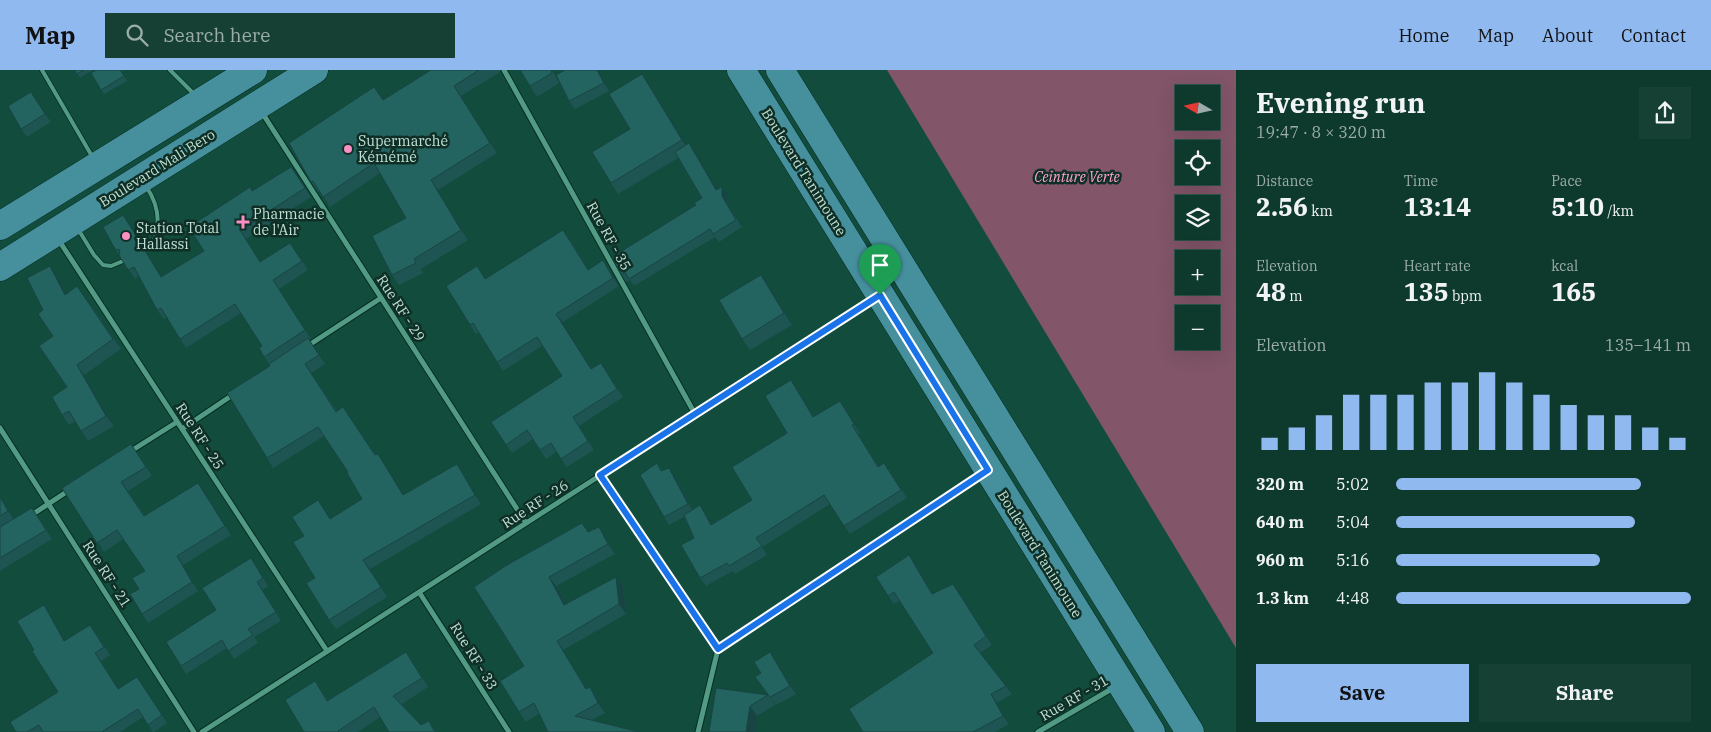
<!DOCTYPE html>
<meta charset="utf-8">
<style>
:root{--surface:#0e392d;--page:#174035;--text:#f1f3f6;--muted:#9bacaa;--line:#2e5349;--accent:#90b9f0}
body{margin:0;font-family:"IBM Plex Serif",serif;background:var(--page);color:var(--text);height:100vh;display:flex;flex-direction:column;font-size:19px;white-space:nowrap}
*{box-sizing:border-box;margin:0}
p{font-size:16px;color:var(--muted)}
.icon{flex:none;width:28px;height:28px;fill:none;stroke:currentColor;stroke-width:2;stroke-linecap:round;stroke-linejoin:round}
.map{position:relative;flex:1;overflow:hidden}
.sheet{display:flex;flex-direction:column;background:var(--surface);width:475px}
.sheet>*{flex:none}
.needle{width:32px;rotate:279deg}
.fabs{position:absolute;left:1175px;top:15px;display:grid;gap:10px}
.fabs a{display:grid;place-items:center;width:45px;height:45px;border-radius:0px;background:var(--surface);box-shadow:0 5px 20px #0002,0 0 0 1px var(--line);font-size:25px}
.pin{position:absolute;display:grid;place-items:center;width:42px;height:42px;color:#fff;margin:-51px -21px;border-radius:50% 50% 50% 0;rotate:-45deg;box-shadow:0 0 5px #0007}
.pin .icon{rotate:45deg}
.round{display:grid;place-items:center;flex:none;width:52px;height:52px;border-radius:0px;background:var(--page)}
.headline{display:flex;align-items:center;justify-content:space-between;height:85px;padding:0 20px}
h1{font-size:28px;font-weight:700;line-height:38px}
.stats{display:grid;grid-template-columns:repeat(3,1fr);gap:8px;height:85px;padding:5px 20px}
.stats div{display:grid;align-content:center}
.stats b{font-size:25px;font-weight:700}
.stats small{font-size:14px;font-weight:400}
.stats p{font-size:14px}
.chart{height:140px;padding:10px 20px}
.chart p{display:flex;justify-content:space-between}
.chart svg{width:100%;height:90px;margin-top:5px;stroke:var(--accent);stroke-width:6}
.action{display:flex;gap:10px;margin-top:auto;padding:10px 20px}
.action a{flex:1;height:58px;border-radius:0px;background:var(--accent);color:#111;font-size:20px;font-weight:700;line-height:58px;text-align:center}
.action a+a{background:var(--page);color:var(--text)}
ul{padding:0 20px;list-style:none;font-size:16px}
li{display:grid;grid-template-columns:80px 60px 1fr;align-items:center;height:38px}
li i{height:12px;border-radius:6px;background:var(--accent)}
header{display:flex;align-items:center;gap:30px;box-sizing:border-box;height:70px;padding:0 25px;background:var(--accent);color:#111}
header strong{font-size:24px}
nav{display:flex;gap:28px;margin-inline-start:auto;font-size:18px}
.search{width:350px;height:45px;background:var(--page);display:flex;align-items:center;gap:12px;box-sizing:border-box;padding:0 18px;border-radius:0px;color:var(--muted);font-size:19px}
main{display:flex;flex:1;min-height:0}
.map>svg:first-child{display:block}
.green{fill:#825569;fill-rule:evenodd}
.lines{fill:none;stroke-linecap:round;stroke-linejoin:round}
.lane-casing{stroke:#062f24;stroke-width:5.5}
.street-casing{stroke:#062f24;stroke-width:7}
.primary-casing{stroke:#062f24;stroke-width:29}
.lane{stroke:#539a84;stroke-width:4}
.street{stroke:#539a84;stroke-width:5}
.primary{stroke:#46909e;stroke-width:28}
.wall{fill:#1e5553}
.shaded-wall{fill:#184543}
.building{fill:#236360;stroke:#184543}
.route-casing{stroke:#fff;stroke-width:10}
.route{stroke:#1a73e8;stroke-width:6}
.poi-dot{fill:#fc8fc2;stroke:#0f2e25;stroke-width:2}
.labels{text-anchor:middle;dominant-baseline:central;stroke-width:5;stroke-linejoin:round;paint-order:stroke}
.poi-label{font-size:14px;fill:#bee0d4;stroke:#0f2e25;text-anchor:start}
.street-label{font-size:14px;fill:#bee0d4;stroke:#0f2e25}
.park-label{font-size:14px;font-style:italic;fill:#fda4cc;stroke:#0f2e25}
</style>
<header>
<strong>Map</strong>
<div class="search"><svg class="icon" aria-label="search" viewBox="0 0 24 24"><circle cx="10" cy="10" r="6"/><path d="M15 15l6 6"/></svg>Search here</div>
<nav><a>Home</a><a>Map</a><a>About</a><a>Contact</a></nav>
</header>
<main>
<div class="map">
<svg width="1236" height="662" viewBox="0 0 1236 662">
<rect width="100%" height="100%" fill="#124c3c"/>
<!-- green -->
<path class="green" d="M887,0H1236V578ZM1184,24H1211V51H1184ZM1184,79H1211V106H1184ZM1184,134H1211V161H1184ZM1184,189H1211V216H1184ZM1184,244H1211V271H1184Z"/>
<g class="lines">
<defs>
<path id="lane" d="M42,0L93,88
M170,0L195,25
M78,159L94,185L103,195L111,196L123,191
M145,179C148,176 154,171 155,167C161,149 156,131 146,116"/>
<path id="street" d="M504,0L695,344
M261,41L526,453
M58,169L327,581
M306,277L381,228
M0,358L194,662
M182,359L234,324
M131,381L177,352
M599,405L718,579
M30,446L71,419
M419,522L509,662
M202,662L874,229
M698,662L718,579L982,404
M1038,662L1115,617"/>
<path id="primary" d="M741,0L1151,662
M780,0L1190,662
M0,156L253,0
M0,197L314,0"/>
</defs>
<!-- lane casing -->
<use href="#lane" class="lane-casing"/>
<!-- street casing -->
<use href="#street" class="street-casing"/>
<!-- primary casing -->
<use href="#primary" class="primary-casing"/>
<!-- lane -->
<use href="#lane" class="lane"/>
<!-- street -->
<use href="#street" class="street"/>
<!-- primary -->
<use href="#primary" class="primary"/>
</g>
<!-- wall -->
<path class="wall" d="M75,0H93L80,8Z
M121,0L127,11L104,24L101,20Z
M431,0H500V2L461,26L497,83L438,120L468,170L421,199L423,203L399,215L392,205L406,148L380,103L330,137L320,121L318,122L311,112L383,30Z
M552,0L559,13L537,27L530,16Z
M599,0L609,21L575,39L569,31Z
M650,15L686,75L694,80L717,119L722,117L727,124V133L742,157L719,172L715,167L634,216L630,210L626,212L621,204L696,135L702,128L678,88L618,124L611,113L630,59Z
M37,30L51,52L27,67L21,59Z
M291,97L311,127L246,169L260,192L290,173L308,200L279,219L311,269L309,270L325,294L311,303L337,341L376,385L384,393L403,425L457,394L463,403L481,434L370,499L387,527L336,559L329,550L315,508L304,466L324,440L330,449L362,429L348,402L324,366L273,398L267,388L270,296L259,278L262,276L241,243L186,278L167,247L164,249L157,240L139,206L135,209L115,179L123,145L129,153L161,207L204,181L252,121Z
M569,168L588,199H609L619,216L563,252L591,299L601,293L623,327L579,356L594,380L567,397L556,382L546,389L533,369L512,383L506,375L562,306L542,276L503,301L479,262L476,264L470,255L486,209Z
M761,205L769,216L792,255L750,280L742,269Z
M57,206L66,224L77,216L121,279L84,305L114,356L88,371L75,351L69,355L62,345L67,317L53,266Z
M797,319L814,347L846,339L860,363L858,364L879,397L884,393L907,428L850,464L830,434L762,477L767,485L735,504L733,501L706,516L700,508L694,468L684,447L669,455L664,447L657,393L662,400L675,406L693,439L700,435L706,444L712,455L752,430L787,363Z
M137,382L152,406L128,421L145,446L205,422L231,465L183,495L198,521L148,553L142,544L139,519L145,501L123,469L104,482L62,418Z
M0,426L14,449L32,438L52,469L0,501Z
M582,453L588,462L599,457L605,467L615,484L556,516L565,534L623,517L626,544L563,580L587,619L590,617L597,627L605,643L592,650L539,644L526,652L519,642L524,596L474,517Z
M909,485L915,493L933,524L959,522L992,575L980,583L1012,624L997,633L1009,654L995,662H863L933,583L900,530L894,534L888,526Z
M251,488L268,516L262,520L281,551L254,567L258,573L234,589L227,578L186,604L181,596L216,540Z
M44,535L49,543L65,571L90,555L110,585L101,591L118,619L137,607L167,653L154,662H153L143,647L120,662H16L58,622L34,580Z
M406,582L428,617L402,634L421,655L429,651L436,662L380,647L358,662H304L315,611L328,631Z
M770,582L796,624L776,635L769,625L775,635L757,646L716,618L768,625L755,607L761,603Z"/>
<!-- shaded-wall -->
<path class="shaded-wall" d="M597,0H599L609,21L604,13Z
M642,4L650,15L690,81L682,70Z
M454,16L461,26L497,83L490,73Z
M31,22L37,30L51,52L45,44Z
M689,73L694,80L722,127L716,120Z
M431,110L438,120L468,170L461,160Z
M722,117L727,124V133L742,157L722,126Z
M123,145L129,153L167,216L136,172Z
M603,190L609,199L619,216L613,208Z
M50,196L57,206L72,235L65,225Z
M761,205L769,216L792,255L784,243Z
M556,244L563,252L597,308L591,299Z
M77,295L84,305L114,356L106,346Z
M791,310L797,319L819,356L813,347Z
M840,331L846,339L860,363L854,354Z
M378,384L384,393L409,434L403,425Z
M457,394L463,403L481,434L475,425Z
M669,398L675,406L694,442L688,434Z
M198,413L205,422L231,465L225,456Z
M0,426L15,450L8,441L0,427Z
M700,435L706,444L717,464L711,455Z
M599,457L605,467L615,484L608,474Z
M909,485L915,493L938,533L932,524Z
M177,486L183,495L198,521L192,512Z
M363,490L370,499L387,527L381,517Z
M549,507L556,516L571,544L564,535Z
M616,507L623,517L626,544L619,534Z
M953,514L959,522L992,575L986,566Z
M44,535L49,543L70,579L64,571Z
M557,571L563,580L593,629L586,619Z
M770,582L775,590L796,624L790,616Z
M590,617L597,627L605,643L598,633Z
M991,624L997,633L1009,654L1003,646Z
M750,636L757,646L755,662H746Z"/>
<!-- building -->
<path class="building" d="M75,0H84L77,4Z
M96,0H120L124,6L101,20L91,3Z
M431,0H479L454,16L490,73L431,110L461,160L414,189L416,193L392,205L372,166L406,148L374,93L323,127L313,111L311,112L289,73L374,17L383,30Z
M520,0H551L552,3L530,16Z
M565,0H597L604,13L569,31L556,5Z
M642,4L682,70L611,113L592,82L630,59L609,24Z
M31,22L45,44L21,59L8,36Z
M689,73L716,120L722,117V126L736,150L713,164L710,159L629,209L625,202L621,204L612,187L696,135L694,133L702,128L675,82Z
M291,97L305,118L240,160L260,192L290,173L302,191L273,210L305,260L264,287L259,278L262,276L235,234L180,269L161,238L157,240L134,197L128,200L119,185L120,180L115,179L103,157L123,145L137,167L136,172L141,174L161,207L204,181L189,157L250,117L252,121Z
M563,160L588,200L603,190L613,208L556,244L591,299L601,293L617,319L573,347L588,371L561,389L551,373L540,380L527,360L506,375L491,352L562,306L537,267L497,292L473,253L470,255L446,216L477,196L485,209Z
M50,196L65,225L77,216L113,269L77,295L106,346L81,361L69,341L62,345L52,327L67,317L39,276L53,266L38,244L43,240L27,208Z
M761,205L784,243L742,269L719,230Z
M308,268L319,285L305,294L336,342L343,337L375,385L378,384L403,425L457,394L475,425L363,490L381,517L329,550L306,513L315,508L293,472L304,466L292,447L318,430L330,449L362,429L347,403L348,402L318,357L267,388L227,323L270,296L269,294Z
M791,310L813,347L840,331L854,354L852,355L878,397L884,393L901,420L844,456L824,425L756,468L762,476L729,496L727,493L700,508L681,475L694,468L684,445L700,435L711,455L752,430L732,397L787,363L765,326Z
M131,374L146,397L121,412L144,446L198,413L225,456L177,486L192,512L142,544L130,524L139,519L132,508L145,501L117,460L97,473L62,418Z
M657,393L661,401L669,398L688,434L664,447L640,405Z
M0,427L8,441L0,446Z
M32,438L46,460L0,488V457Z
M582,453L588,462L599,457L608,474L549,507L564,535L616,507L619,534L557,571L586,619L590,617L598,633L575,646L639,662H548L534,633L519,642L500,611L524,596L474,517L507,495Z
M909,485L932,524L953,514L986,566L974,575L1006,616L991,624L1003,646L973,662H863L849,639L933,583L894,522L888,526L876,507Z
M251,488L263,508L257,512L276,542L248,559L253,565L228,581L222,570L181,596L166,572L216,540L202,518Z
M44,535L64,571L90,555L104,577L95,583L118,619L137,607L162,645L148,655L138,639L103,661L104,662H43L39,655L27,662H16L10,652L58,622L32,581L34,580L17,551Z
M406,582L422,608L393,626L421,655L429,651L434,661L436,662H389L374,637L338,661L339,662H304L285,630L315,611L327,631Z
M770,582L790,616L770,627L755,607L761,603L754,592Z
M716,618L768,625L750,636L746,662H709Z"/>
<g class="lines">
<defs>
<path id="route" d="M880,225L988,400L718,579L600,405Z"/>
</defs>
<!-- route casing -->
<use href="#route" class="route-casing"/>
<!-- route -->
<use href="#route" class="route"/>
</g>
<!-- markers -->
<g class="poi-dot">
<circle cx="348" cy="79" r="5"/>
<path d="M240.5 144.5h5v5h5v5h-5v5h-5v-5h-5v-5h5z"/>
<circle cx="126" cy="166" r="5"/>
</g>
<g class="labels">
<!-- poi labels -->
<g class="poi-label">
<text x="358" y="71">Supermarché<tspan x="358" dy="16">Kémémé</tspan></text>
<text x="253" y="144">Pharmacie<tspan x="253" dy="16">de l'Air</tspan></text>
<text x="136" y="158">Station Total<tspan x="136" dy="16">Hallassi</tspan></text>
</g>
<!-- street labels -->
<g class="street-label">
<text transform="translate(157 98) rotate(-32)">Boulevard Mali Bero</text>
<text transform="translate(804 102) rotate(58)">Boulevard Tanimoune</text>
<text transform="translate(609 166) rotate(61)">Rue RF - 35</text>
<text transform="translate(401 238) rotate(57)">Rue RF - 29</text>
<text transform="translate(200 366) rotate(57)">Rue RF - 25</text>
<text transform="translate(535 434) rotate(-33)">Rue RF - 26</text>
<text transform="translate(1040 484) rotate(58)">Boulevard Tanimoune</text>
<text transform="translate(107 504) rotate(57)">Rue RF - 21</text>
<text transform="translate(474 586) rotate(58)">Rue RF - 33</text>
<text transform="translate(1074 628) rotate(-30)">Rue RF - 31</text>
</g>
<!-- park labels -->
<g class="park-label">
<text x="1077" y="107">Ceinture Verte</text>
</g>
</g>
</svg>
<div class="fabs">
<a><svg class="needle" viewBox="-14 -14 28 28"><path d="M0-13l5 13h-10z" fill="#e53935"/><path d="M0 13l5-13h-10z" fill="#9bacaa"/></svg></a>
<a><svg class="icon" aria-label="locate" viewBox="0 0 24 24"><circle cx="12" cy="12" r="6"/><path d="M12 2v4M12 18v4M2 12h4M18 12h4"/></svg></a>
<a><svg class="icon" aria-label="layers" viewBox="0 0 24 24"><path d="M12 4l9 5-9 5-9-5zM3 14l9 5 9-5"/></svg></a>
<a>+</a>
<a>−</a>
</div>
<div class="pin" style="left:880px;top:225px;background:#1e9e55"><svg class="icon" aria-label="arrive" viewBox="0 0 24 24"><path d="M6 21V4h12l-3 4 3 4H6"/></svg></div>
</div>
<section class="sheet">
<div class="headline"><div><h1>Evening run</h1><p>19:47 · 8 × 320 m</p></div><a class="round"><svg class="icon" aria-label="share" viewBox="0 0 24 24"><path d="M12 15V3M7 8l5-5 5 5M5 13v7h14v-7"/></svg></a></div>
<div class="stats">
<div><p>Distance</p><b>2.56<small> km</small></b></div>
<div><p>Time</p><b>13:14</b></div>
<div><p>Pace</p><b>5:10<small> /km</small></b></div>
</div>
<div class="stats">
<div><p>Elevation</p><b>48<small> m</small></b></div>
<div><p>Heart rate</p><b>135<small> bpm</small></b></div>
<div><p>kcal</p><b>165</b></div>
</div>
<div class="chart"><p><span>Elevation</span>135–141 m</p>
<svg viewBox="0 0 160 44" preserveAspectRatio="none"><path d="M5 44V38M15 44V33M25 44V27M35 44V17M45 44V17M55 44V17M65 44V11M75 44V11M85 44V6M95 44V11M105 44V17M115 44V22M125 44V27M135 44V27M145 44V33M155 44V38"/></svg>
</div>
<ul>
<li><b>320 m</b>5:02<i style="width:83%"></i></li>
<li><b>640 m</b>5:04<i style="width:81%"></i></li>
<li><b>960 m</b>5:16<i style="width:69%"></i></li>
<li><b>1.3 km</b>4:48<i style="width:100%"></i></li>
</ul>
<div class="action"><a>Save</a><a>Share</a></div>
</section>
</main>
